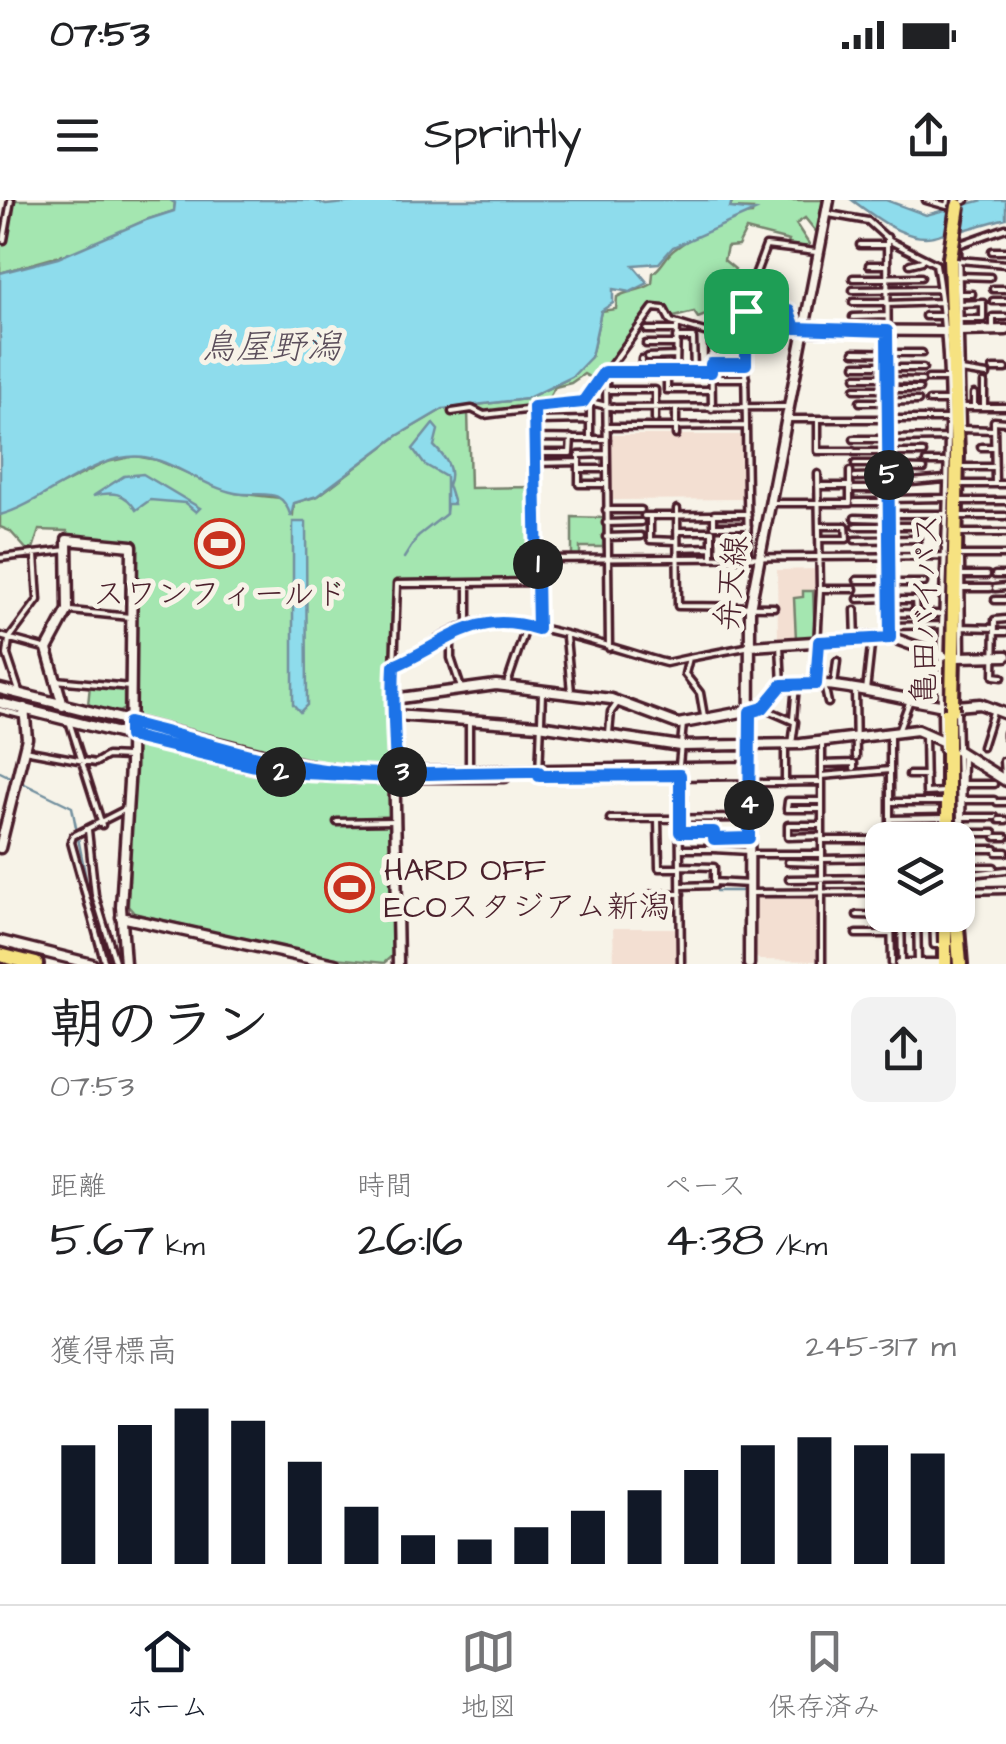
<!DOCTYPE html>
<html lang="ja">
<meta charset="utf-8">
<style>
:root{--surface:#fff;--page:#f2f2f2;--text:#202124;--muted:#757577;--line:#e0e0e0;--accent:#111827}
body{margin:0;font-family:"Architects Daughter","Klee One",sans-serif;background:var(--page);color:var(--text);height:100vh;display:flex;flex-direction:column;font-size:38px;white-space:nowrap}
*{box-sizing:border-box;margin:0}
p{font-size:32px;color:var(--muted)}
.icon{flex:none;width:55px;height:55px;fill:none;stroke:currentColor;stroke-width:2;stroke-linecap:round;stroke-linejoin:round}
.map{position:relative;height:764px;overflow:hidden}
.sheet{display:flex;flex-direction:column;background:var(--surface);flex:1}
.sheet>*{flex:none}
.buttons{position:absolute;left:865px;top:622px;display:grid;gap:20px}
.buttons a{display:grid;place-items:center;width:110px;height:110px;border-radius:20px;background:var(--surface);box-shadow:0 2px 8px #0004;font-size:50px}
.pin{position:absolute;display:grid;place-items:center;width:85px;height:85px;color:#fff;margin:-42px;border-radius:20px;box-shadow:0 5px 15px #0006}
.km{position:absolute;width:50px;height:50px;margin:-25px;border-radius:50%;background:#222;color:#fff;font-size:28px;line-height:50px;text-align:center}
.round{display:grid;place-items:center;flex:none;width:105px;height:105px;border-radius:20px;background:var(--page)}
.overview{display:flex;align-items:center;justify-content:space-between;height:170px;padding:0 50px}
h1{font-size:55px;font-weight:600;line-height:75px}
.metrics{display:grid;grid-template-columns:repeat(3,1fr);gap:15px;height:170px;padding:10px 50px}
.metrics div{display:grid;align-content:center}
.metrics b{font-size:50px;font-weight:600}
.metrics small{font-size:28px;font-weight:400}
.metrics p{font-size:28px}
.chart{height:280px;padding:20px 50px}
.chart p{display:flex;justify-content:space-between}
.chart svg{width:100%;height:180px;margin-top:10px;stroke:var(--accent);stroke-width:6}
.status{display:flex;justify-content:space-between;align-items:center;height:70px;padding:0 50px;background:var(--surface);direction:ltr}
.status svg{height:28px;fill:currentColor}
header{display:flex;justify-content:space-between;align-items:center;height:130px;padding:0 50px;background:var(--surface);font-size:45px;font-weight:600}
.menu{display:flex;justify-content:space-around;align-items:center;height:140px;border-top:2px solid var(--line);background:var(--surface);font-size:28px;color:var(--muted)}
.menu a{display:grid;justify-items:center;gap:5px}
.menu .on{color:var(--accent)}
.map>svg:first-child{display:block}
.built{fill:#f3dfd2}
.green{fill:#a4e6b0;stroke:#77826e;stroke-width:2.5}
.water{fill:#8edcec;stroke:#73909f;stroke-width:2.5}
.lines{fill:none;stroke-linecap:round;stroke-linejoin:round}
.stream{stroke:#73909f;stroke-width:2.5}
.street-casing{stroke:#4a1f2b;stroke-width:11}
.secondary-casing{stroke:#4a1f2b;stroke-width:15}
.highway-casing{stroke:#4a1f2b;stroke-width:20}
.street{stroke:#f7f3e8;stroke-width:4}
.secondary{stroke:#f7f3e8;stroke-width:8}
.highway{stroke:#f6e281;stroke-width:12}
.highway-bridge-casing{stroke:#4a1f2b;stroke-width:20;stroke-linecap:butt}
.highway-bridge{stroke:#f6e281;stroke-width:12}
.route-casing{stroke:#fff;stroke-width:20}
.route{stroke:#1a73e8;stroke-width:12}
.labels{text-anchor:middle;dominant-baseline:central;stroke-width:10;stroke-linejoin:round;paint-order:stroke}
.street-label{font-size:32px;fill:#4a1f2b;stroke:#f7f3e8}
.poi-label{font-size:32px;fill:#4a1f2b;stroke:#f7f3e8}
.water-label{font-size:35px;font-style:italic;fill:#5b4e5b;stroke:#f7f3e8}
</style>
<div class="status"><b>07:53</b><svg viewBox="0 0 49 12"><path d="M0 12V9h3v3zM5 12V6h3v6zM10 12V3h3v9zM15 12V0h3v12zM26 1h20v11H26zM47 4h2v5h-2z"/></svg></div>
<header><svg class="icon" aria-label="menu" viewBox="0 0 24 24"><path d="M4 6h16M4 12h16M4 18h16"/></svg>Sprintly<svg class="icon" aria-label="share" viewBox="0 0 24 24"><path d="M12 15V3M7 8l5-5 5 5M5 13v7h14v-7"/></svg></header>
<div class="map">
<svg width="1006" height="764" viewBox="0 0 1006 764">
<rect width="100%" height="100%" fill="#f7f3e8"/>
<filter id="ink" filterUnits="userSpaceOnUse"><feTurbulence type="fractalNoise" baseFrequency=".01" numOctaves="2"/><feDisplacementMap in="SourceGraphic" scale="20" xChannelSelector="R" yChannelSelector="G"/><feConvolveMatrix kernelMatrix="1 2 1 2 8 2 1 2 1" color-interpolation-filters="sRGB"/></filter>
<g filter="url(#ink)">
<!-- built -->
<path class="built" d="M608,235H746L747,299L609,300Z
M817,369V439L778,441L777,370Z
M754,695H819L820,761L760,760L754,756Z
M613,728H679L680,764H614Z"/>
<!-- green -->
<path class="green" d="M12,0H170L175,3L174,11L146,20L84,49L0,73V44L6,42Z
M733,0H823L818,34L805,18L796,24L809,44L808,50L787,47L789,41L746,30L738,46L727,47L724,60L735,69L718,104L721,109L698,118L694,112L670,118L664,107L654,104L596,181L584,174L571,183L555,187L547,201L486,214L468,210L470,288L535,287V379L400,380L394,384L390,559L383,566L322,565L141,520L134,513L136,345L70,337L67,331L39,330L33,349L27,350L10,331L0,327V315L107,262L135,256L157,260L235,293L281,298L293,314L294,303L318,296L397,236L443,209L526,199L566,180L591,157L601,111L616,109L617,97C626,91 641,91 652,84L653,73C663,66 666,55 675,49C690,37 733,15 752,14L753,9L730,8Z
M572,317L604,318L603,347H580V355H572Z
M803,391H813L815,438L796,439L794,398L803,397Z
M90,485L124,488V509L117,513L88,505Z
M141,528L284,564L372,576L247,564L133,531Z
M141,542L262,572L331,581L209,561C268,582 326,582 386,580L349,583L390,585L393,755L384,763L315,756L134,713L128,706L135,547L149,546Z"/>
<!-- water -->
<path class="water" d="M170,0H313L326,5L373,0H732L730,8L755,11L673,47L659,63L633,65L648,83L630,92L613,89V103L601,111L591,157L572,177L526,199L443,209L397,236L317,296L294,303L291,317C281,284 262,298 235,293C204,287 179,264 149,258C99,247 46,303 0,315V73L58,58L146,20L174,11L175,3Z
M852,0H886L926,15L983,0H1006V18L960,31L955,42L943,33C913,48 875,17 852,0Z
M433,224L438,230L434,246C445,257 455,269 448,285L454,304H447L446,314V277L424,264L413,249Z
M143,274L200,308L196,312L185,303L150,300L136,310C125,292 112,291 93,296L124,276Z
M293,322H306L307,505L300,512L293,504Z"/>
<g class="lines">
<!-- stream -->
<path class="stream" d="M404,358L418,336L446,314
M959,458L960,550
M0,572L72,607L90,699L110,764
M716,691H741
M756,691L882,690"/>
<defs>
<path id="street" d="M926,0L947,6L948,0
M964,1L966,0
M829,14L868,21L890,41L936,64
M887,37L890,437
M4,40L11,0
M860,45H885
M958,45L962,225
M958,45L1006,28
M992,51H1006
M959,60L1006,64
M910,64L922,61
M936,64C963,225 935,389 942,550
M869,65H886
M959,76L990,77
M853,78L921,77
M993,89H1006
M747,90H781
M853,90L938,89
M959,94H972
M744,98L748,356
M993,101H1006
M853,102H887
M887,104L942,102
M959,104L983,103V119H962
M746,111H789L794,127L803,130
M925,116H943
M853,117L887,116
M647,130H676
M993,130V117H1006
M711,134C742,119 755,75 766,46L816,52
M711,134L712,209
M676,138H693L694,171
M646,144H676
M854,152L922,153
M648,157L676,156
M711,165L746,164
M856,165H886
M888,168H923
M993,169H1006
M961,171L987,175
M676,172L677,124
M641,173L642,159
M667,173V190H710
M606,174L609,448
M608,174L711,172
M856,177H886
M711,178H746
M928,179H946
M888,180L922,181
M855,189H919
M606,190H655V220
M974,194V207
M585,201L653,108L664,109L671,122L711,134
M929,201H946
M860,202L918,201
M590,203V239
M962,207H1006
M984,207V183
M535,209L538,429
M676,210V235
M452,212L472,209L484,215L590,202L615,208L787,207
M786,219H946
M818,219V251H853
M536,221L590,220
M606,227L746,226
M962,229L994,230
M537,238L607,239
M854,239H888
M888,239L947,238
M981,247H994
M854,252H889
M536,253H570L571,238
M889,253H923
M606,254L579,255V284H607
M926,262H948
M536,263L579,262
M855,264H889
M962,267H995
M889,268L924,269
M579,269H607
M855,277L889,276
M889,284L945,279
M962,284H1006
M995,284L994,221L1006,222
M818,286H851
M854,289H889
M890,299L944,298
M962,301H1006
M855,302H889
M772,303H850V271
M677,309L678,406L774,407
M606,310H641
M748,314H714V326H748
M889,314H945
M644,316L711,315
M650,316V340L676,341
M961,316H1006
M855,318L889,319
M606,323L641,322
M819,326H846L847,339H819
M856,326H920
M677,331H712V356
M961,333H1006
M606,337L641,336
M855,340L918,339
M678,348L712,347
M961,355H1006
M0,358L67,350
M537,359L946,356
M961,360L962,455
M961,375H987
M995,375H1006
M857,380H890
M890,383H924
M961,388H990
M995,388L1006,387
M820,389H854
M858,399L889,398
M890,400H915L916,414
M995,400H1006
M855,410L856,439
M71,411L130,417
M890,413L943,414
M468,425V384
M890,426L943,425
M960,427L995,428
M995,432H1006
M451,435V458L461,488
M0,436L47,449
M566,437L571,492
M780,445L782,485
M394,466C419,455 443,432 469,425C517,412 616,450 666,463L689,458
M1002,477L994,476L995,420L1006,419
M56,480L130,487
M815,484L820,389L818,274
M824,484L828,503
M834,485L837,461
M506,487L527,425
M855,489L856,557
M866,491L872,437
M20,494L7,455L9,439L38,400L35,355
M393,498L397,384L537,382
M763,508L795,522L792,544
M0,510L24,516
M957,511L962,691
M704,516L700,493L685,474L689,458L751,446
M469,519V570
M793,519L796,485
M69,521L102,625
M898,532L910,500
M609,533L611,512L619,501
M890,533V640
M1006,533V537
M925,536L926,593L944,592
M822,544V764
M982,547L993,512
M785,548V583
M24,550L95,563L107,556L128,557
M1003,561L1004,576
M822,564L854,563V568
M679,565L683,524
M679,575L681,764
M909,575H926
M539,576L542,493
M822,576L890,570
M749,583L819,582
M963,584H994
M963,600H994
M890,602H944
M997,602H1006
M821,609H787L788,601H822
M964,617H995
M610,619L749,618
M658,619L659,668H680
M890,619L944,618
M999,620H1006
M337,622L393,621
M822,625H788V637L822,636
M88,630L95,695L116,764
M680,631L714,632V649H680
M963,633H994
M890,637L944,636
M996,637H1006
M714,639L749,638
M822,640H890
M714,649L749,651
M964,649H995
M997,652H1006
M749,654H822
M822,659L882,658
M788,662L822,663
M680,666L714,667V685L681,686
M963,667H994
M963,675L1006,670
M789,679L882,678
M714,682L749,684
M962,691L1006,690
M749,693L882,692
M652,694H681
M961,713L963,554
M857,715L891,716
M891,715L892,764
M901,715L902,763
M917,715L918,763
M933,715L934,745H939
M856,734H891
M105,764L71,642L73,636L128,608"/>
<path id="secondary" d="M804,130L947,131
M957,131L1006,130
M751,446L890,437L943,456
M957,457L1006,456
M0,489L323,569L371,573L749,567
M0,503L260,569L355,577
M63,506L47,449L68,410L67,340L132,346L130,566L121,707L125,764
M956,506L980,504L1006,514
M394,515L539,525L680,546L801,544L917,530L942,541
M958,551L1006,581
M599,576L749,574
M424,577H505
M0,648L27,538L24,508
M121,717L335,764
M0,741L92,764
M398,764L393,499L496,485L611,499L678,524L763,508L782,485C837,480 891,497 945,506
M749,764L750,408L829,0
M900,764H942"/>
<path id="highway" d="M950,58L957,254L952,503
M948,509V640
M956,715L960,764
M0,755L36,764
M945,764V715"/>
</defs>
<!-- street casing -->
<use href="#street" class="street-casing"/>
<!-- secondary casing -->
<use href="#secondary" class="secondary-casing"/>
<!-- highway casing -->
<use href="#highway" class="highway-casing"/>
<!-- street -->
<use href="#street" class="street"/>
<!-- secondary -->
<use href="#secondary" class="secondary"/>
<!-- highway -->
<use href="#highway" class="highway"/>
<defs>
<path id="highway-bridge" d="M950,58L958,6
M952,503V509"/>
</defs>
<!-- highway-bridge casing -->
<use href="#highway-bridge" class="highway-bridge-casing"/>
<!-- highway-bridge -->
<use href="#highway-bridge" class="highway-bridge"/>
</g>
</g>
<g class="lines" filter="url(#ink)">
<defs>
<path id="route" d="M746,111V164H711V172H604L583,202L534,207L538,429C474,409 448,443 394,466C392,501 395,537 396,572V577L280,572L129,536V523C194,538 258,561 324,570C394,579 468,571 539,572V576L680,575V632H714V639L749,638L750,512L763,508L782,485L816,484L819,442L890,438L887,131L795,128L789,111H746"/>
</defs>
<!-- route casing -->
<use href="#route" class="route-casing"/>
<!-- route -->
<use href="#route" class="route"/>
</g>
<!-- icons -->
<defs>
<symbol id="stadium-ring" viewBox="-11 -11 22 22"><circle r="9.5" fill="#f7f3e8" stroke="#c8321e" stroke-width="1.5"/><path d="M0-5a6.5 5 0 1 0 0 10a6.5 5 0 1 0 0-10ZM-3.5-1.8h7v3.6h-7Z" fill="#c8321e"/></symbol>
</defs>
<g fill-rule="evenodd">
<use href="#stadium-ring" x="192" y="316" width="55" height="55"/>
<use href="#stadium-ring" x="322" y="660" width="55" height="55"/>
</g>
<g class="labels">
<!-- street labels -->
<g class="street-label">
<text transform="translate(732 383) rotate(-84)">弁天線</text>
<text transform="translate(926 409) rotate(-89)">亀田バイパス</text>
</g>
<!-- poi labels -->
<g class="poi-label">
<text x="220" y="394">スワンフィールド</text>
<text x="384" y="670" text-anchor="start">HARD OFF<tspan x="384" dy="37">ECOスタジアム新潟</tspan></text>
</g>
<!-- water labels -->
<g class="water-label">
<text x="271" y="147">鳥屋野潟</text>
</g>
</g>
</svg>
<div class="buttons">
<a><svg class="icon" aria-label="layers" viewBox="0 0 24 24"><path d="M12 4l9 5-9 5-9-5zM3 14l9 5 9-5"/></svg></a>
</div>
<div class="pin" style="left:746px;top:111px;background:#1e9e55"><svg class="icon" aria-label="arrive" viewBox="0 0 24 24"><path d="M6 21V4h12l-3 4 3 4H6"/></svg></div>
<b class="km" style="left:538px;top:364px">1</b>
<b class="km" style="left:281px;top:572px">2</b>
<b class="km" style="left:402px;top:572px">3</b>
<b class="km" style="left:749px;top:605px">4</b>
<b class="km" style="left:889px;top:275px">5</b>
</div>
<section class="sheet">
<div class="overview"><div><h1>朝のラン</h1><p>07:53</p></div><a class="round"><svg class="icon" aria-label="share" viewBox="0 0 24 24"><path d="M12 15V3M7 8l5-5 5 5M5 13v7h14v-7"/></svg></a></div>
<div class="metrics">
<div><p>距離</p><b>5.67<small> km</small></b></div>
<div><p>時間</p><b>26:16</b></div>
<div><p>ペース</p><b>4:38<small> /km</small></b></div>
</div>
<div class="chart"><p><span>獲得標高</span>245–317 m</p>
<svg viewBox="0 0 160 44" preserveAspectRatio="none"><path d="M5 44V15M15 44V10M25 44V6M35 44V9M45 44V19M55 44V30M65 44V37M75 44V38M85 44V35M95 44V31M105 44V26M115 44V21M125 44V15M135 44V13M145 44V15M155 44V17"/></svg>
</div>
</section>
<nav class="menu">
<a class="on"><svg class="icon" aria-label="home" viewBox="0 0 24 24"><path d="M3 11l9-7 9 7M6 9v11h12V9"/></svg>ホーム</a>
<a><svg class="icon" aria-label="map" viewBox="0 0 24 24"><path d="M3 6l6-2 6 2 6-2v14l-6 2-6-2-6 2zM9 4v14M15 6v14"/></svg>地図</a>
<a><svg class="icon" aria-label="saved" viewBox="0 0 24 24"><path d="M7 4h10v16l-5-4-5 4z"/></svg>保存済み</a>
</nav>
